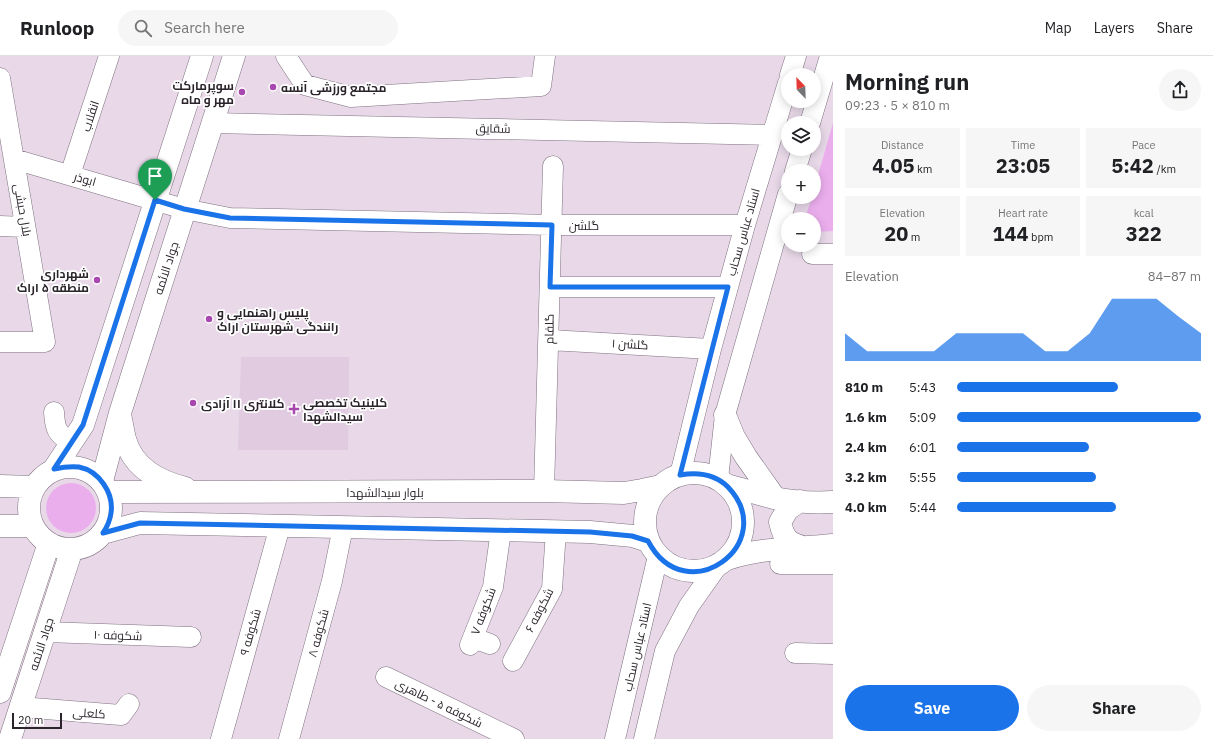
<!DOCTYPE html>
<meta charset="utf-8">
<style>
:root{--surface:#fff;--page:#f6f6f6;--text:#202124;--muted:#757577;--line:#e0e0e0;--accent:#1a73e8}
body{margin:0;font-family:"IBM Plex Sans",Cairo,sans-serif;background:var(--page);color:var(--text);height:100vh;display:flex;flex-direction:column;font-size:15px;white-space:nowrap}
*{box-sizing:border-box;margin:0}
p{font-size:13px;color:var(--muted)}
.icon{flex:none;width:22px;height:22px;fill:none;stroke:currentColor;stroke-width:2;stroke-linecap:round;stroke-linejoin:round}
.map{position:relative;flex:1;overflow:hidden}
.side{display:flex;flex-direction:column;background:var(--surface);width:380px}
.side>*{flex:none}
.needle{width:26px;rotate:337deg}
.tools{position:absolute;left:781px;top:12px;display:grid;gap:8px}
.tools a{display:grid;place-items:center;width:40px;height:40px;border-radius:50%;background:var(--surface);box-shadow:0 2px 10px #0003;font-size:20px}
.scale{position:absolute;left:12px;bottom:10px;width:50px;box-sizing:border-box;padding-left:4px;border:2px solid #2b252b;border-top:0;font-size:11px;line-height:14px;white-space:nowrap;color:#2b252b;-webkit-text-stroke:3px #fff;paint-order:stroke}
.pin{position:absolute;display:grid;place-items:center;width:34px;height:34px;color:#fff;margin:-41px -17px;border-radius:50% 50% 50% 0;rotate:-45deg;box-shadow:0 0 4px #0007}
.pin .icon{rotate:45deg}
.round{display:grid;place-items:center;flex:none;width:42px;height:42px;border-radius:21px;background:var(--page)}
.overview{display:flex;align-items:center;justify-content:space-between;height:68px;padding:0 12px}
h1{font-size:22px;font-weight:800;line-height:30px}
.metrics{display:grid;grid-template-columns:repeat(3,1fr);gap:6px;height:68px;padding:4px 12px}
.metrics div{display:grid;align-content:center;border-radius:0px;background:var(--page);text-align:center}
.metrics b{font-size:20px;font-weight:800}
.metrics small{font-size:11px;font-weight:400}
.metrics p{font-size:11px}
.chart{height:112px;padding:8px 12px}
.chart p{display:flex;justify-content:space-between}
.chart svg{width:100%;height:72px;margin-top:4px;fill:var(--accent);opacity:.7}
.cta{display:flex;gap:8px;margin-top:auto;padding:8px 12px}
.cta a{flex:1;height:46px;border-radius:24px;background:var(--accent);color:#fff;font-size:16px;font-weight:800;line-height:46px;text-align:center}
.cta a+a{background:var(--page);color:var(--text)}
ul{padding:0 12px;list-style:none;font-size:13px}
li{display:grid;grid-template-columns:64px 48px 1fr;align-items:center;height:30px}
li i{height:10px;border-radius:5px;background:var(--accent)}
header{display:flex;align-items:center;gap:24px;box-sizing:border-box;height:56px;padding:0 20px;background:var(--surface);border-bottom:1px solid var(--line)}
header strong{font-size:19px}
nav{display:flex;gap:22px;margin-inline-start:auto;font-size:14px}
.search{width:280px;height:36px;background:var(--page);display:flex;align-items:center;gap:10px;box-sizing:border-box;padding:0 14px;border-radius:22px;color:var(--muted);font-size:15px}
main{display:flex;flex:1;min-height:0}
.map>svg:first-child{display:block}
.built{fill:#e0cbe1}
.green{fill:#ebaeed}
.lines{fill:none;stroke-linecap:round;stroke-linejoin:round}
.minor-casing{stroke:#7f7280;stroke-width:21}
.major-casing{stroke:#7f7280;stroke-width:23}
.minor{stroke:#fff;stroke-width:20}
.major{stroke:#fff;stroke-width:22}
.route-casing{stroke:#fff;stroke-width:8}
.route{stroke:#1a73e8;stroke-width:5}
.poi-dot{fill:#a847ae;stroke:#fff;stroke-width:1.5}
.labels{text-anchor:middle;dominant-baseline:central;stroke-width:3.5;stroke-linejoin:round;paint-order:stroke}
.poi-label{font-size:12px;font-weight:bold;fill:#2b252b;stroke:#fff;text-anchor:start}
.street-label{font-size:12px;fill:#2b252b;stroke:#fff}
</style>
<header>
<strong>Runloop</strong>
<div class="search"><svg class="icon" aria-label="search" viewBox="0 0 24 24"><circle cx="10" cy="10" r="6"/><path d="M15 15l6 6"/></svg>Search here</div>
<nav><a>Map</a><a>Layers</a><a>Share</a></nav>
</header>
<main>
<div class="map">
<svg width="833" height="683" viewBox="0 0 833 683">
<rect width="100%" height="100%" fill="#e8d8e8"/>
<!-- built -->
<path class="built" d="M241,301H349L348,394H238Z"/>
<!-- green -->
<path class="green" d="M833,67V175L814,176V163H805L812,141H814V133Z
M46 452a25 25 0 1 1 50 0a25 25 0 1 1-50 0Z"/>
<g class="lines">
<defs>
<path id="minor" d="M286,0L305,29L351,41L541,30L545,0
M790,19L796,0
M0,22L45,286H0
M212,67L773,79
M810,67L830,0
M14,103L184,153L230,162L552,169H745
M795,115L802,93
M70,119L109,0
M0,170L25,171
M812,198H833
M550,231H728
M549,284L711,293
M54,356C55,374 57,377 71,387
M680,419L711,293L745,169L788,27
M718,423L725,359L788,138
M544,435L553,110
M780,508H833
M45,576L191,581
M473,582L490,588
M470,589L493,531L501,474
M795,597L833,598
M513,605L552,533L556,475
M386,621L514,683
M20,651L121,659L129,648
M221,683L280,470
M289,683L332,525L343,471
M615,683L658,500
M644,683L665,595L689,550L718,509"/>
<path id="major" d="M120,359C122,367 123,375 125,383C133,412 158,425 185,432
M725,359L734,381L746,401L775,442
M29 452a41 41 0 1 1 82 0a41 41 0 1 1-82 0Z
M54,413L83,369L202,0
M645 466a49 49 0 1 1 98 0a49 49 0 1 1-98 0Z
M102,425L120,357L234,0
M726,429C742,433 758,438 774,442C793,446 814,447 833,446
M0,430L34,431
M109,436L544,435L624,437L642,434L661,430
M800,445L788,453L780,466C784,484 788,487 806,492
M0,470H32
M103,477L140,467L590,476L633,480L648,485
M727,503C763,491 796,493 833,489
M0,636L49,487
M10,683L72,493"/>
</defs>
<!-- minor casing -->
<use href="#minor" class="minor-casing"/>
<!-- major casing -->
<use href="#major" class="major-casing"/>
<!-- minor -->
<use href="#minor" class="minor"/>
<!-- major -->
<use href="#major" class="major"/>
</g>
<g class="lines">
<defs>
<path id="route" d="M155,144L184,153L230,162L552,169L550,231H728L680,419C697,416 715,418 728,431C781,487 686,557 648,485L632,480L590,476L140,467L103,477C107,471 110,465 111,457C114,437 99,415 79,411C70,410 63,411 54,413L83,369Z"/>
</defs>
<!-- route casing -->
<use href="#route" class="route-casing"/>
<!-- route -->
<use href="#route" class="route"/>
</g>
<!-- markers -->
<g class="poi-dot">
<circle cx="273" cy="31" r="4"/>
<circle cx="242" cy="36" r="4"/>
<circle cx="97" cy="224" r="4"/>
<circle cx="209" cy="263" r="4"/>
<circle cx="193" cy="347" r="4"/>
<path d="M292 347h4v4h4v4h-4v4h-4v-4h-4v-4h4z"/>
</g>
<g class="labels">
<!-- poi labels -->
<g class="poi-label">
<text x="234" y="29" text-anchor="end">سوپرمارکت<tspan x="234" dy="14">مهر و ماه</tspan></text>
<text x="281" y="31">مجتمع ورزشی آنسه</text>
<text x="89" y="217" text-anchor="end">شهرداری<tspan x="89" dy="14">منطقه ۵ اراک</tspan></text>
<text x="217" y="256">پلیس راهنمایی و<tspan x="217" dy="14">رانندگی شهرستان اراک</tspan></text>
<text x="303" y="346">کلینیک تخصصی<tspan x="303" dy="14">سیدالشهدا</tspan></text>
<text x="201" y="347">کلانتری ۱۱ آزادی</text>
</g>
<!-- street labels -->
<g class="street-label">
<text transform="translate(90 60) rotate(-72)">انقلاب</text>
<text transform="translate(493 72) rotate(1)">شقایق</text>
<text transform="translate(85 123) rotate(16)">ابوذر</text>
<text transform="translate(23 154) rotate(80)">بلال حبشی</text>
<text x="584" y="169">گلشن</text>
<text transform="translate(743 176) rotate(-74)">استاد عباس سحاب</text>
<text transform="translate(166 212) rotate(-72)">جواد الائمه</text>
<text transform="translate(549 273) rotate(-89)">گلفام</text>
<text transform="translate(630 288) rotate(3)">گلشن ۱</text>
<text x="385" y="436">بلوار سیدالشهدا</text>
<text transform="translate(539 554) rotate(-63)">شکوفه ۶</text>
<text transform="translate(483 555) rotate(-69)">شکوفه ۷</text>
<text transform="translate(250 576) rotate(-74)">شکوفه ۹</text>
<text transform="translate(318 577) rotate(-75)">شکوفه ۸</text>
<text transform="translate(118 579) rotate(2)">شکوفه ۱۰</text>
<text transform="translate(41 588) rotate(-72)">جواد الائمه</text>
<text transform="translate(637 591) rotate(-77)">استاد عباس سحاب</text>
<text transform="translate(439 647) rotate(26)">شکوفه ۵ - طاهری</text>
<text transform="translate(89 657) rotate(4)">کلعلی</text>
</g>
</g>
</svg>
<div class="tools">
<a><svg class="needle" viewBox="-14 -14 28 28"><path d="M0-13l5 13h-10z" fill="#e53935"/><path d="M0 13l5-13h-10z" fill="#757577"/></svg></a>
<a><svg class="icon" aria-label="layers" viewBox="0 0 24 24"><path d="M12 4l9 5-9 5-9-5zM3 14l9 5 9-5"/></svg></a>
<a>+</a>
<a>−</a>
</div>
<div class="scale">20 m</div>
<div class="pin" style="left:155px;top:144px;background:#1e9e55"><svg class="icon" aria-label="arrive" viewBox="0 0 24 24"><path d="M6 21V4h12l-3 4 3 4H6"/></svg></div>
</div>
<section class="side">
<div class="overview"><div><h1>Morning run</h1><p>09:23 · 5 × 810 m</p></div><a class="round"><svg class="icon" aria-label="share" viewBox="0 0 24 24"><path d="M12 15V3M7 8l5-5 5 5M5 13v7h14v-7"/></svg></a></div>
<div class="metrics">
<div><p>Distance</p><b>4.05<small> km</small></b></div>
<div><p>Time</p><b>23:05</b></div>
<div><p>Pace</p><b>5:42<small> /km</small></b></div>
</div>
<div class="metrics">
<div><p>Elevation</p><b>20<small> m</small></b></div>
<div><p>Heart rate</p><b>144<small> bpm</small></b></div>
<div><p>kcal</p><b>322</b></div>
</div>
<div class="chart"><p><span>Elevation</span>84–87 m</p>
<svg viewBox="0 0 160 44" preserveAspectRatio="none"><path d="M0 44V27L10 38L20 38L30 38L40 38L50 27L60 27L70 27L80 27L90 38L100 38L110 27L120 6L130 6L140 6L150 17L160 27V44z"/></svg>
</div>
<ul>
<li><b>810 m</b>5:43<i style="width:66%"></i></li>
<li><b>1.6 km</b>5:09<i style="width:100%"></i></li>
<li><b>2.4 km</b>6:01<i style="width:54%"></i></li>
<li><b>3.2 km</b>5:55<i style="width:57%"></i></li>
<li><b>4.0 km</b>5:44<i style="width:65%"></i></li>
</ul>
<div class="cta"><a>Save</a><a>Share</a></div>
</section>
</main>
